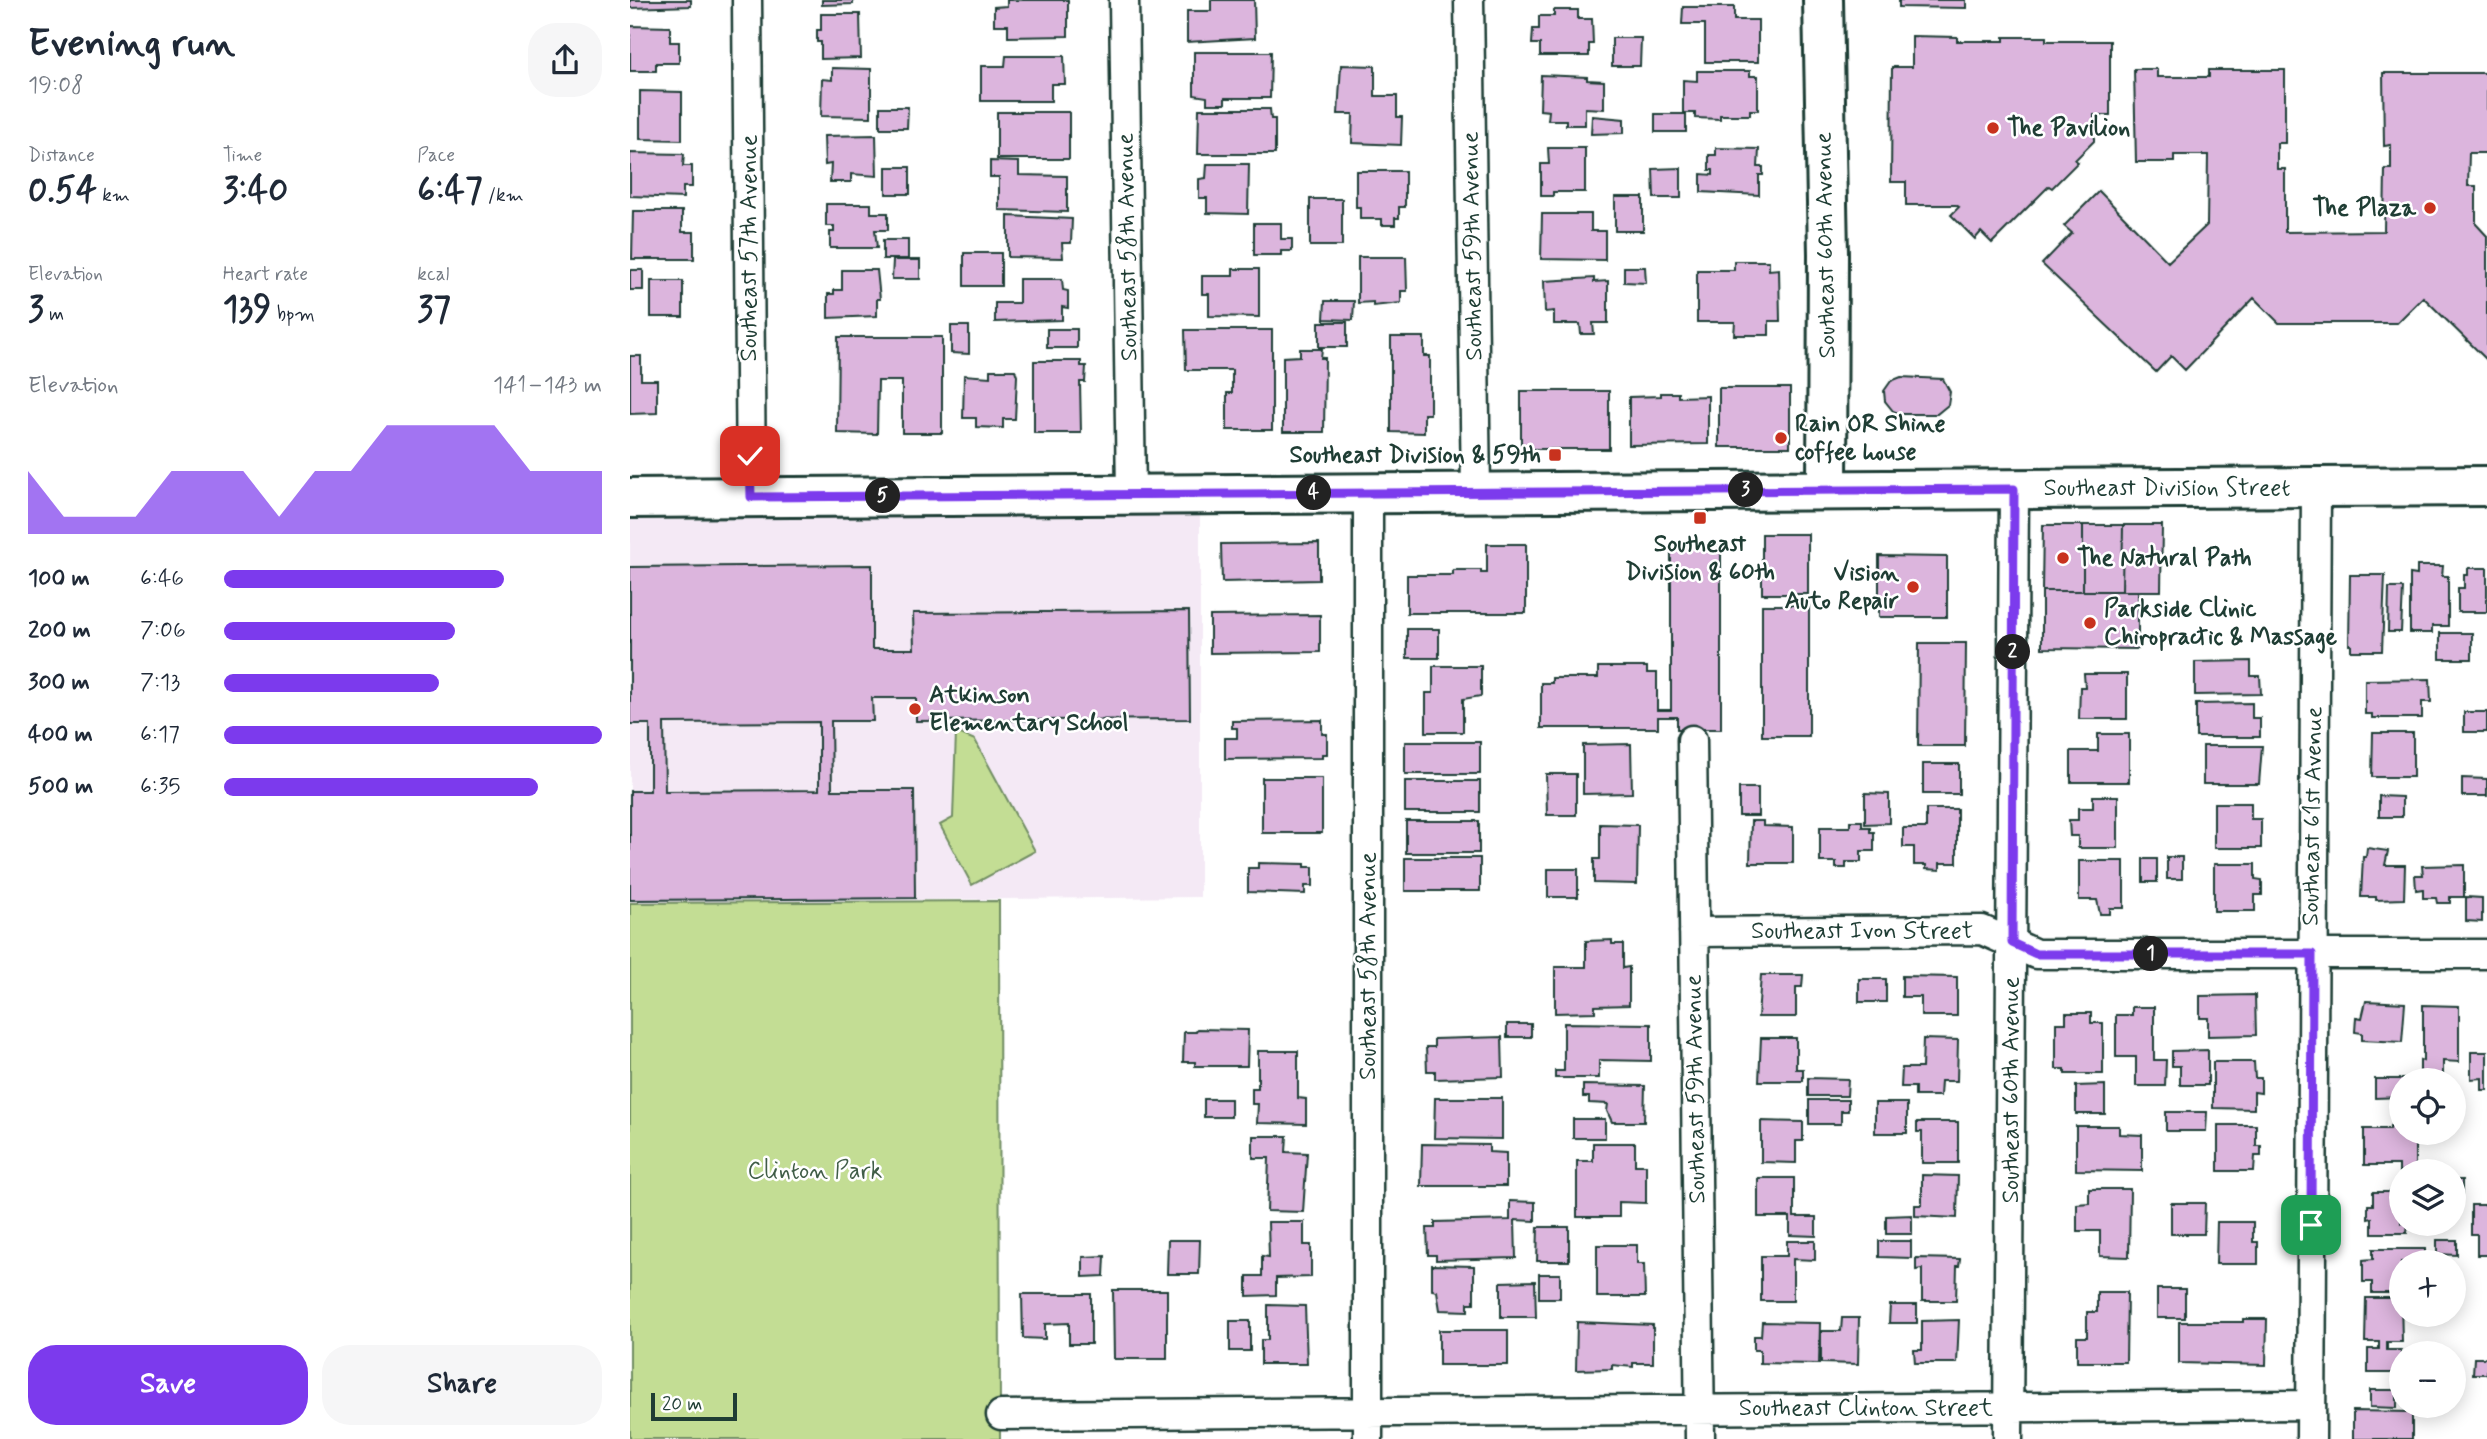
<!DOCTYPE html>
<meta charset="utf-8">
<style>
:root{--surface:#fff;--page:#f6f6f7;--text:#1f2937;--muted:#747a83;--accent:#7c3aed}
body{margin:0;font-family:Mynerve,sans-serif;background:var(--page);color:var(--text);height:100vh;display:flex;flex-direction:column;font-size:26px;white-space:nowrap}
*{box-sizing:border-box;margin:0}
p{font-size:23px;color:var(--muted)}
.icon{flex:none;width:38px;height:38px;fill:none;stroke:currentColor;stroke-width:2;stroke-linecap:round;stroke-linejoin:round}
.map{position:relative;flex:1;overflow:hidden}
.drawer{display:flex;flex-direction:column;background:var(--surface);width:630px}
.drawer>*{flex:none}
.tools{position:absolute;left:1759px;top:1068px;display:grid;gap:14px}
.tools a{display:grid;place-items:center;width:77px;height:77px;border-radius:50%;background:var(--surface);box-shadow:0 4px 18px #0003;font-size:35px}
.scale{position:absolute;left:21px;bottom:18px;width:86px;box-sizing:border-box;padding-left:7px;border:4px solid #1f3d34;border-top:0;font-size:19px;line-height:24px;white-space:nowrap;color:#1f3d34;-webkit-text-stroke:5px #fff;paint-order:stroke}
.pin{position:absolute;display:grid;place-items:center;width:60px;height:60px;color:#fff;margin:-30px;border-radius:14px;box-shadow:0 4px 10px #0006}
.km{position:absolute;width:35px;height:35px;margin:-18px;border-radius:50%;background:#222;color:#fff;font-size:19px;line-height:35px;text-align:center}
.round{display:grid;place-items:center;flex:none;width:74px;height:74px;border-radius:28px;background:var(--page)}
.summary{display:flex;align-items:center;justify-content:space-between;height:119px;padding:0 28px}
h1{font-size:38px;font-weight:800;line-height:52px}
.metrics{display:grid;grid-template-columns:repeat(3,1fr);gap:10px;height:119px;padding:7px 28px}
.metrics div{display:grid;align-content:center}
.metrics b{font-size:35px;font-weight:800}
.metrics small{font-size:19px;font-weight:400}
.metrics p{font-size:19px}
.chart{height:196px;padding:14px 28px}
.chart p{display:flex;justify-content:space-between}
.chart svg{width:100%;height:126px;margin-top:7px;fill:var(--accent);opacity:.7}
.button{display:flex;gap:14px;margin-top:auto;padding:14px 28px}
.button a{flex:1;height:80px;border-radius:28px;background:var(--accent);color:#fff;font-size:28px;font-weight:800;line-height:80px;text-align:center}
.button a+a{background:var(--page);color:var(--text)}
ul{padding:0 28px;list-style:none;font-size:23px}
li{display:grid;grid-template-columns:112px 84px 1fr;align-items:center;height:52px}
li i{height:18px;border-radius:9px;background:var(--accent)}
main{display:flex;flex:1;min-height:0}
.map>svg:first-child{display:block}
.built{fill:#f4e9f5}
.green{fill:#c3dd94;stroke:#718d64;stroke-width:2}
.building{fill:#dcb5dd;stroke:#1f3d34;stroke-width:2;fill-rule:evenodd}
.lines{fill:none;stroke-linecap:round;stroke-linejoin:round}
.street-casing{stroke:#1f3d34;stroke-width:33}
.secondary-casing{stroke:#1f3d34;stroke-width:44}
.street{stroke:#fff;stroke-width:28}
.secondary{stroke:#fff;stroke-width:38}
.route-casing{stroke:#fff;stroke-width:14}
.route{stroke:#7c3aed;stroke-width:9}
.poi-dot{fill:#c8321e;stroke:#fff;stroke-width:2.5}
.labels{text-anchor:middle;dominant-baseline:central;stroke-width:5;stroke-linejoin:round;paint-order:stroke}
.poi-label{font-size:24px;font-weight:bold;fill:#1f3d34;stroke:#fff;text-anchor:start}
.street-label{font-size:24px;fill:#1f3d34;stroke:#fff}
.park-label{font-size:24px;fill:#405d47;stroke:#fff}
</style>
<main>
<section class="drawer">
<div class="summary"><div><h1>Evening run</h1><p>19:08</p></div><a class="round"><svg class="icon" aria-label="share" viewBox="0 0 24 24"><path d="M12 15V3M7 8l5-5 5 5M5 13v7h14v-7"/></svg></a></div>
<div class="metrics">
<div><p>Distance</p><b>0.54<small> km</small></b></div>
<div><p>Time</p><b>3:40</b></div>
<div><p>Pace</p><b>6:47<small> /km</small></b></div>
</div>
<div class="metrics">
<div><p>Elevation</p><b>3<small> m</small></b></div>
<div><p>Heart rate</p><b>139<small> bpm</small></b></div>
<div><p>kcal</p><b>37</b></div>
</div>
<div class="chart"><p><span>Elevation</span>141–143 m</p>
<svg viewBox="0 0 160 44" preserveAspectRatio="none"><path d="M0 44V22L10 38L20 38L30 38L40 22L50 22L60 22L70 38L80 22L90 22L100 6L110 6L120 6L130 6L140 22L150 22L160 22V44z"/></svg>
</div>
<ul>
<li><b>100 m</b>6:46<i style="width:74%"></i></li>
<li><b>200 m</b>7:06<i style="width:61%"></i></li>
<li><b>300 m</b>7:13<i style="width:57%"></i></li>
<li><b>400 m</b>6:17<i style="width:100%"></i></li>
<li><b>500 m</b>6:35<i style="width:83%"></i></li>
</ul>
<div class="button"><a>Save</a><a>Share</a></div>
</section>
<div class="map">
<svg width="1857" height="1439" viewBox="0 0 1857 1439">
<rect width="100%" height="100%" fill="#fff"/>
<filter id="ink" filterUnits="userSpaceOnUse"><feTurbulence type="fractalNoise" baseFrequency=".0143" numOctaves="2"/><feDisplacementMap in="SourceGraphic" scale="14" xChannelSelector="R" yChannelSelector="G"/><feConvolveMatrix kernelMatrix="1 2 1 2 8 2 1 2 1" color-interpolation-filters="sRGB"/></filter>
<g filter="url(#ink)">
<!-- built -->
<path class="built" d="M570,514V897L0,903V520Z"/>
<!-- green -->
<path class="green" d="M326,732L345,740L405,851L342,885L310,825L323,818Z
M369,901L370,1439H0V903Z"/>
<!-- building -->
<path class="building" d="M0,0H61V6L0,8Z
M192,0H223V4L192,5Z
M377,0H438V36L378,37V25H364V7L377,6Z
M581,0H624L625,38L557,42V11H581Z
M1269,0H1336V8L1269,7Z
M1053,7H1104V20H1128V62H1075V24H1052Z
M924,10H948V19H962L963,44H959V56H910V44H902L903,29H909V16H924Z
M191,14H230L231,58L191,59V42H187V30H191Z
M0,26L40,27V42H49V63H26V71H0Z
M1282,36L1327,37V41H1374V37H1416V41H1480V115H1464V141L1445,160L1448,162L1422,188L1419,186L1362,243L1351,232L1345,239L1321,215L1329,207L1326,205H1276V182H1261L1262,67H1282Z
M982,38H1011L1010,66H982Z
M564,52H641L640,98H595V104H577V97L564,95Z
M376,56H434L435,84H421V101H351V66H375Z
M711,65L745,66V96H767V117H772L771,145L722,143L723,114H708Z
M202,68L241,69V117L191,116L192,79L202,80Z
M1504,69H1527V77H1579V70H1655V143H1647V169H1655V232L1754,231L1755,169H1761V145L1754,146L1753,73H1857V153H1839L1838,186H1846V224L1857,236V360L1793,297L1767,323H1649L1624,298L1555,370L1541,356L1526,372L1412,264L1442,233L1434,226L1469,191L1538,262L1577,225L1578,155H1544V162H1506Z
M1067,71H1120V76H1128V110H1120V115H1090V119L1065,118V113H1053V80L1067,81Z
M911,75L957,77V80L974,81V109L955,108V125H936V120H918L919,111L910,110Z
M10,91L52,92V140L10,139Z
M250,107H278L277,128H250Z
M569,109H640L641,119H645V154H568Z
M367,112H439V159H367Z
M1025,114H1056V132H1025Z
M962,116L994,119V133L961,134Z
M246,135L247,176L221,174V182H200L201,164L195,165L194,136Z
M918,148H955V192H923V196H911V164H919Z
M1086,148L1129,149L1128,167H1133V175H1129V195L1071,192V174L1083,175V170H1079V155H1086Z
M0,153L54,154L53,166H62V187H53V198L0,196Z
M360,161L389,162V175L437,176V212L369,210V177H360Z
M577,164H619L618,214L577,213V198H569V179L576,178Z
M256,167H280V194H256Z
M1051,168V198H1024L1023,169Z
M726,171H775V207H769V218H765V225H752V219H730V207H726Z
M985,197H1013V231H985Z
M680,199H712V246H680Z
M196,204H241V213H258V230H245L247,248H200V232H204V226H196Z
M3,211H52V232H64V259H2Z
M912,214H961V231H975V260L911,259Z
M378,216L442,219L441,243H432L433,258L378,257Z
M624,223H651V239H662V251H651V255H624Z
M253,240H278V259H253Z
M334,253H371V286H334Z
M728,257H776L777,291H771V303L743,306V302L728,303Z
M263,260H290V279H262Z
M1104,261H1139V270L1149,269L1150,321H1139V335H1104L1105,322H1067V270H1104Z
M994,267H1015L1016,283L994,282Z
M603,269H629V317L579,316V294H572V276H603Z
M0,270H13V290H0Z
M212,270H247L250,299H247V316L198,318V294H204V290H212Z
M964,278V282L978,281V323H963L964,334H951L950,324H924V311L915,312L914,281Z
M389,279H432L433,290L438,291V308L432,307V320L365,322V303H389Z
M21,281H53V317H21Z
M695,301H724L723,320L694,319Z
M689,322H717V347H689Z
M321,326H339V354L321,353Z
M417,329H447V348H417Z
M555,330H642V430H597V393H602V370H556Z
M208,337H312V433H272V381H248L247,434L207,433Z
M761,337H794V356H800V414H794V433L761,432Z
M670,349H692L691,358H695L694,432H653V357L670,356Z
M0,356H11V380H27V413L0,414Z
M404,361H451V366H456L455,382H450L451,433H404Z
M360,370H385L387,376L385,419H373V428L346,427V418H333L334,375L360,377Z
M1271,377L1313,379L1320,392L1318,405L1307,414H1271L1263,411L1255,401L1254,391L1261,381Z
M1089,388H1160V447H1089Z
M891,391H979V449H891Z
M1031,393H1048V397L1078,396V444L999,445V397L1031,396Z
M1413,525H1453V591H1412Z
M1453,525H1493L1492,591H1453Z
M1493,525H1532L1531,591H1492Z
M1132,534H1178V594H1132Z
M689,543V580L592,582L591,544Z
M857,544H896V613H777V575H823V570H851V573H857Z
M1041,545H1091V729H1047V717H1028V728H911V683H922V678H968V667H1017V673H1027V710H1041Z
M1249,556L1317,557V617H1249Z
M242,565V649H284L283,613L559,611L560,719L286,721V698H242L243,721H201L202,790H284L285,898L0,900V791H20V724H0V567ZM189,722V790L35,791L34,723Z
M1787,566H1813L1812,576H1818V626H1802V633H1780V574L1787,575Z
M1838,568H1857V612H1828V588H1834V575H1838Z
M1720,575H1755L1752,651H1721V645H1719Z
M1759,588H1773L1771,632H1758Z
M1412,591H1508V649L1412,648Z
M1132,605H1179V736H1132Z
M690,615V652L580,653V616Z
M777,629H809V658H777Z
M1810,633H1842V659H1810Z
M1289,643H1336L1335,746H1288Z
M1621,661V676H1630L1631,694L1565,695V662Z
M803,666H851V696L833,699V732H796V693H803Z
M1454,674H1497V719H1449L1450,687H1455Z
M1800,679L1801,702H1792V718H1742V714H1735V680Z
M1622,703V718H1630V737H1566V704Z
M1834,712H1857V732H1834Z
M692,720V734H697V754H692V758L595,759V738H607V728H602V721Z
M1743,733H1783V777H1742Z
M1468,734H1499V782H1441V751H1468Z
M775,742H850V774H775Z
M1001,744L1002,793L953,794V745Z
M1573,746H1632L1629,784H1573Z
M1293,764H1329V794H1293Z
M916,774H946V815H917Z
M632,778H692V833H632Z
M1832,778L1857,779V796H1832Z
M775,781H850V812H775Z
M1109,788H1128V816H1109Z
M1235,793L1259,794V823L1235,824Z
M1463,796H1488V848H1448V836H1440L1439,820H1448V808H1463Z
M1749,796L1772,797V817H1749Z
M1584,803H1621V819H1631V848H1584Z
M1296,809H1327V863H1310V870L1296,869V865H1284V847H1273V828H1296Z
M776,821H849V853H776Z
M1121,821H1133V826L1163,827V863H1120Z
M1220,821H1232V827H1240V832H1244V851H1231V862H1216V868H1206V862H1190V827H1220Z
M970,824L1008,825L1007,884L964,883V859H970Z
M1737,848L1758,851L1755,865H1775L1774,899L1746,900V897H1731L1733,857H1736Z
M1537,857H1552V879H1537Z
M775,858H850V891H775Z
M1513,859H1527V882H1513Z
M1449,861H1494V908H1480V914H1470L1467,900H1449Z
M628,863L675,864V867H683V886H675V894L618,892V868H628Z
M1584,864H1625V879L1632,880V895H1625V911H1584Z
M1834,865V897H1820V903H1807L1806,898H1793V889L1786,890L1785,875H1793L1792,866Z
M918,869H948V897H918Z
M1836,897L1852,898V922L1836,921Z
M982,940V944H993V968L999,967V1005L965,1006V1012L925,1013V967H956V941Z
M1131,975H1173L1172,987H1166V1017H1128Z
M1272,976L1327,977V1016H1291V997H1272Z
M1229,979H1256V1002H1229Z
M1625,995L1626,1035L1578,1036V1018H1570V996Z
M1736,1001L1775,1003L1772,1042L1732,1040V1033L1725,1032L1726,1017L1732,1018Z
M1793,1005L1829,1006V1062L1813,1061V1076L1790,1075V1060L1793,1061Z
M1502,1007H1524V1060H1536L1535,1086H1506V1057H1486V1015H1502Z
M1436,1013H1461V1023H1473V1074H1435V1069H1426V1023H1436Z
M934,1023L1021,1024V1061L969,1060V1078H925V1071H934Z
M877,1024H901V1037H877Z
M567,1029L618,1030L617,1066H565V1062H553L554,1032H566Z
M872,1037L873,1077L805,1079V1071H797L796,1047H804V1039Z
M1131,1038H1166V1069H1173V1081H1129Z
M1293,1039L1328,1040L1327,1081H1311L1310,1096H1285V1087H1271L1272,1068H1292Z
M1578,1050V1085H1550V1066H1542V1051Z
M628,1051H668V1098L676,1099V1124L627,1123L628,1104H622V1088H628Z
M1841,1052H1857V1090H1852V1078L1841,1079Z
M1583,1062H1624L1625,1078H1631V1093L1624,1092V1109L1583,1108Z
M1178,1078L1218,1079L1217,1096H1178Z
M1745,1079H1773L1771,1097L1745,1098Z
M953,1085L1015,1086L1014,1122H982L977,1111L978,1104L959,1103V1097H953Z
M1475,1085V1114H1446V1086Z
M805,1098H872V1139L804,1138Z
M574,1099H601V1117H574Z
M1179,1100H1218V1111H1211V1124H1179Z
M1245,1103H1277V1133H1245Z
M1536,1112H1577L1576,1131H1536Z
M943,1119H975V1138H943Z
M1131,1121L1173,1122V1141H1166V1163L1131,1162Z
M1287,1122H1328V1163H1292V1132H1287Z
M1588,1125H1626V1146H1631V1156H1625L1624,1171H1588Z
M1771,1125V1132H1785V1171L1769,1172V1165H1734V1129H1760V1126Z
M1446,1126H1489V1134L1512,1135V1171L1446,1170Z
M623,1136H657L656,1152L677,1153L673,1212L637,1211L639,1158H623Z
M963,1143H1005V1165H1016V1203L989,1202V1217H947V1161H963Z
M792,1144L859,1145V1152L876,1153V1186H791Z
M1292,1175L1328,1176L1327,1218L1285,1216V1205H1292Z
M1128,1178H1164V1217H1186V1236L1160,1235V1217H1128Z
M1824,1180H1832V1194H1824Z
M1459,1189H1500L1499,1257L1470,1256V1231H1447V1204L1459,1203Z
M1743,1192H1771V1223H1778L1777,1233H1742V1218L1738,1219V1205H1743Z
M880,1201L905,1202V1221L885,1220L886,1258L806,1260V1255H798L797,1228H805V1222L880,1220Z
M1541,1203H1575L1574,1234H1541Z
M1841,1205H1857V1255H1847V1235H1841Z
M1282,1215V1234H1256V1216Z
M638,1222H674V1245H681V1277L646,1278V1295L617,1296V1276H632V1256L639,1257Z
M1587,1222H1623V1242H1628V1264H1586Z
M908,1227H939V1261H907Z
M538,1240H570L569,1274H537Z
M1807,1240H1827V1255L1807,1254Z
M1157,1241H1185V1260L1163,1259V1301H1131V1256H1157Z
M1249,1241H1281V1258L1249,1257Z
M967,1245H1007V1264H1014L1015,1297H967Z
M1743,1249H1795V1262H1771V1293H1742V1282H1733V1260L1743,1259Z
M475,1256L474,1276L453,1277V1257Z
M1286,1258L1330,1259L1329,1266H1327L1326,1301H1292V1269L1286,1270Z
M802,1265L844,1266V1303H838V1311L810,1310L807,1291L802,1290Z
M909,1274H930V1298H909Z
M905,1281L906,1317H871V1282Z
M1527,1289H1555V1318H1527Z
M483,1290H537V1359H484Z
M1467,1292H1497L1496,1362H1447V1337H1457V1312H1467Z
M392,1294H461V1344H439V1323L415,1324V1339L393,1338Z
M1736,1298H1771L1772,1342H1757V1350H1771V1373H1738V1349H1749V1342H1735Z
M638,1305L675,1306L677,1364H631V1340H638Z
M1260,1305H1287V1323H1259Z
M1212,1318H1229L1228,1364L1191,1363V1331H1211Z
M1613,1319H1637L1636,1365L1549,1363V1322H1613Z
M1329,1320L1327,1363H1285L1284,1350H1292V1321Z
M600,1321H620V1351H600Z
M947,1322L1023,1325V1363H1003V1367L982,1365V1369L946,1370Z
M1132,1322L1190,1323L1189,1364L1130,1363V1350H1124V1336H1131Z
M809,1330H878V1365H809Z
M1844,1358H1857V1374H1843Z
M1740,1390H1767V1408L1740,1407Z
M1723,1411L1782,1412V1439H1723Z"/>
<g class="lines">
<defs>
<path id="street" d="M117,0L121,497
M494,0L501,495
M839,0L846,491
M1062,740L1070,1439
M1064,932L1352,930L1406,954H1857
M371,1415L1681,1405
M738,1439V493
M1378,1439L1384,489
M1681,1439L1686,488"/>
<path id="secondary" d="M1193,0L1198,254L1197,489
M0,498L1857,486"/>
</defs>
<!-- street casing -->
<use href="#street" class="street-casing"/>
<!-- secondary casing -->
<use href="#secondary" class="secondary-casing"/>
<!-- street -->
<use href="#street" class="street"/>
<!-- secondary -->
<use href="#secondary" class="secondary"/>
</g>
</g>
<g class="lines" filter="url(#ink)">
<defs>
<path id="route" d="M120,456L121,497L1384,489L1382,943L1406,954H1682L1681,1225"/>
</defs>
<!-- route casing -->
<use href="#route" class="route-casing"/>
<!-- route -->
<use href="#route" class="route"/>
</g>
<!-- markers -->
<g class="poi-dot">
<circle cx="1363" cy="128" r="7"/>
<circle cx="1800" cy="208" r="7"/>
<circle cx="1151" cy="438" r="7"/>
<rect x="918" y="448" width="14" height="14" rx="3.5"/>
<rect x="1063" y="511" width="14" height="14" rx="3.5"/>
<circle cx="1433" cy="558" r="7"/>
<circle cx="1283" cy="587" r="7"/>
<circle cx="1460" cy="623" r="7"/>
<circle cx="285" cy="709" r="7"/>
</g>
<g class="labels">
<!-- poi labels -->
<g class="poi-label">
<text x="1377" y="128">The Pavilion</text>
<text x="1786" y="208" text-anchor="end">The Plaza</text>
<text x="1165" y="424">Rain OR Shine<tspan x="1165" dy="28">coffee house</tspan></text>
<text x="911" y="455" text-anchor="end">Southeast Division &amp; 59th</text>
<text x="1070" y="544" text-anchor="middle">Southeast<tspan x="1070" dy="28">Division &amp; 60th</tspan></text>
<text x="1447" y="558">The Natural Path</text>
<text x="1269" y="573" text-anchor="end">Vision<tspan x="1269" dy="28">Auto Repair</tspan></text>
<text x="1474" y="609">Parkside Clinic<tspan x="1474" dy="28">Chiropractic &amp; Massage</tspan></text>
<text x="299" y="695">Atkinson<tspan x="299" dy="28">Elementary School</tspan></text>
</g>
<!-- street labels -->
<g class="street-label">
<text transform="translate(1196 245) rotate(-91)">Southeast 60th Avenue</text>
<text transform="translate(843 246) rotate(-91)">Southeast 59th Avenue</text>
<text transform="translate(498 247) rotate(-91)">Southeast 58th Avenue</text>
<text transform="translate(119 248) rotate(-90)">Southeast 57th Avenue</text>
<text x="1537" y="488">Southeast Division Street</text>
<text transform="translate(1683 816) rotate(-89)">Southeast 61st Avenue</text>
<text x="1232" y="931">Southeast Ivon Street</text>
<text transform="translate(738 966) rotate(-90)">Southeast 58th Avenue</text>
<text transform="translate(1066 1089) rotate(-91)">Southeast 59th Avenue</text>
<text transform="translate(1381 1090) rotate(-90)">Southeast 60th Avenue</text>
<text x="1236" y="1408">Southeast Clinton Street</text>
</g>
<!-- park labels -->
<g class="park-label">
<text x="185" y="1171">Clinton Park</text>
</g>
</g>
</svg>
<div class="tools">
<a><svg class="icon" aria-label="locate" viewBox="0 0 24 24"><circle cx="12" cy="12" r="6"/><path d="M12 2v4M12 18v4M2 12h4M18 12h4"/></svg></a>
<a><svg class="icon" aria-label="layers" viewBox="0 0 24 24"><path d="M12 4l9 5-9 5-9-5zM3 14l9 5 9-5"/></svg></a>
<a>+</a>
<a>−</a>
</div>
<div class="scale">20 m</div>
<div class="pin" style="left:1681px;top:1225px;background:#1e9e55"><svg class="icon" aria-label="arrive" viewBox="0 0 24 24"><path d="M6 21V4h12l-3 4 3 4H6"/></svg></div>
<div class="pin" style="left:120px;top:456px;background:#d93025"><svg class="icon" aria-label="check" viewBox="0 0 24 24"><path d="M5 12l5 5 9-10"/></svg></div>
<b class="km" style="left:1521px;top:954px">1</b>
<b class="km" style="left:1383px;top:652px">2</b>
<b class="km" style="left:1116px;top:490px">3</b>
<b class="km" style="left:684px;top:493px">4</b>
<b class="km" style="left:253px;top:496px">5</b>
</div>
</main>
